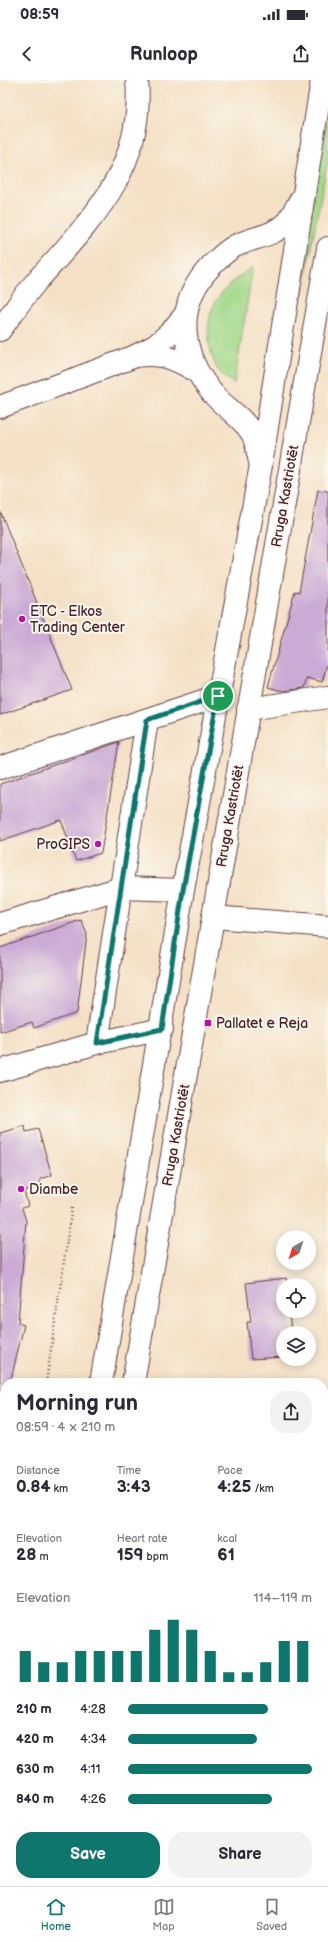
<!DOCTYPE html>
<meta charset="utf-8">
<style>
:root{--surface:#fff;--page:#f2f2f3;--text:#2b2b33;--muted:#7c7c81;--line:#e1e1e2;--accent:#0f766e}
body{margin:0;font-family:"Balsamiq Sans",sans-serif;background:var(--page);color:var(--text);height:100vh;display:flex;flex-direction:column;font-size:15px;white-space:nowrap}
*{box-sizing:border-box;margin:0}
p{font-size:13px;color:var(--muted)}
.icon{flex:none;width:22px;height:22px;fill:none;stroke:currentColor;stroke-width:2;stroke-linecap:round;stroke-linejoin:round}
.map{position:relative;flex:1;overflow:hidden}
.drawer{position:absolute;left:0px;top:1298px;width:328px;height:508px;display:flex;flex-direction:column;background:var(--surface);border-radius:16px 16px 0 0;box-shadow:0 2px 10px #0003}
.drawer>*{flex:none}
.needle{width:26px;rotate:219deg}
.buttons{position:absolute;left:276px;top:1150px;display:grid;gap:8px}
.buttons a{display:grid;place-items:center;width:40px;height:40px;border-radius:50%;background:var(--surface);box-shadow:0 2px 10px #0003;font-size:20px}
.pin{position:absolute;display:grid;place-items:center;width:34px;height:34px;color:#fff;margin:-17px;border:2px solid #fff;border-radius:50%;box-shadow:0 1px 4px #0007}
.round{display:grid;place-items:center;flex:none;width:42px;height:42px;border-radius:16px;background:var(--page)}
.head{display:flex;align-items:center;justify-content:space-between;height:68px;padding:0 16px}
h1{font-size:22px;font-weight:700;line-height:30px}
.stats{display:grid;grid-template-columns:repeat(3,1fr);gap:6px;height:68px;padding:4px 16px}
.stats div{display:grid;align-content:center}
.stats b{font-size:17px;font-weight:700}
.stats small{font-size:11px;font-weight:400}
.stats p{font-size:11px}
.chart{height:112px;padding:8px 16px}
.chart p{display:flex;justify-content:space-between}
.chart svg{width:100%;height:72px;margin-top:4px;stroke:var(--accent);stroke-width:6}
.button{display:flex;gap:8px;margin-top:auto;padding:8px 16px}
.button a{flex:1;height:46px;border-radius:16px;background:var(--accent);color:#fff;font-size:16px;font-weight:700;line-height:46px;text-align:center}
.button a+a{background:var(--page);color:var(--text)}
ul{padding:0 16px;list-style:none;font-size:13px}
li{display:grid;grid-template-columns:64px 48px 1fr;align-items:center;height:30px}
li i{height:10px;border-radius:5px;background:var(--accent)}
.status{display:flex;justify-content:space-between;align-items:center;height:28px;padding:0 20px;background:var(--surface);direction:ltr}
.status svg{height:11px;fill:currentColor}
header{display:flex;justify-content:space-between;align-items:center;height:52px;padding:0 16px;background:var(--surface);font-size:18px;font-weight:700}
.tabs{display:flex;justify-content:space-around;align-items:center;height:56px;border-top:1px solid var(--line);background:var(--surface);font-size:11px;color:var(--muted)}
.tabs a{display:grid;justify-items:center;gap:2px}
.tabs .current{color:var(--accent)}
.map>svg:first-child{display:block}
.green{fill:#a2d889;stroke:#767c5a}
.building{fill:#cbabd5}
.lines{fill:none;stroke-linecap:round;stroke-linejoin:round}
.minor-casing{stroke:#643c42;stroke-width:24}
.major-casing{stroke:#643c42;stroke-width:24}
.path{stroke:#643c42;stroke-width:2.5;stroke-dasharray:1 3;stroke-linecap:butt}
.minor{stroke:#fff;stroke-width:22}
.major{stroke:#fff;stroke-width:22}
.route-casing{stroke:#fff;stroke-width:8}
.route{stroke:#0f766e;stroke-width:5}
.poi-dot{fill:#b5179e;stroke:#fbf7ec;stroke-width:1.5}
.labels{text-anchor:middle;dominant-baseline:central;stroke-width:4;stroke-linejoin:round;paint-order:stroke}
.street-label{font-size:14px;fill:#4a1f2b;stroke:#fbf7ec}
.poi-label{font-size:14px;fill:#4a1f2b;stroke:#fbf7ec;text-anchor:start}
</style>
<div class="status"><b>08:59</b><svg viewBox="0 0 49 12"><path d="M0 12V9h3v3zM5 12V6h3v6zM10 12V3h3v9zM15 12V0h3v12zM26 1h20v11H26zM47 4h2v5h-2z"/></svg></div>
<header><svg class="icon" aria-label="back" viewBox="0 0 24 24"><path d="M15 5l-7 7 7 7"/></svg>Runloop<svg class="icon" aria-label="share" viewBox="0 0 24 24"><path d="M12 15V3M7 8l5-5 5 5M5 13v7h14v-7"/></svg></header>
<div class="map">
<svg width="328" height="1806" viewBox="0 0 328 1806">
<rect width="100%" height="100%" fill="#fbf7ec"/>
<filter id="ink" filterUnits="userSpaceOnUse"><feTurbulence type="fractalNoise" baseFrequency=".025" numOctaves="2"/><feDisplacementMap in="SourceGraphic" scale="8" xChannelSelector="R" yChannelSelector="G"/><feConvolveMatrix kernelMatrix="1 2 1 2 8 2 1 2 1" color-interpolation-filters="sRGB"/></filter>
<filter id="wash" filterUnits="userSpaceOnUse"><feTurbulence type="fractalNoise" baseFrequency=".012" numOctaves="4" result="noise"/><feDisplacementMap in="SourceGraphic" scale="16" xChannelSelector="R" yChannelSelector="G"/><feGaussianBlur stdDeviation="0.9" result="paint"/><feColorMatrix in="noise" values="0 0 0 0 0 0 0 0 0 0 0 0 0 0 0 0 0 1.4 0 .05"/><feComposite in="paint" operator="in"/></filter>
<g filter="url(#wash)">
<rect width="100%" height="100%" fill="#f4e0c5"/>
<!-- green -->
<path class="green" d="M328,27V79L302,215L299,214L320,72Z
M253,187L234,304C229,300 222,295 218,290C213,282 210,270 209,261C204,225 225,205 253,187Z"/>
<g id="blocks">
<!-- building -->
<path class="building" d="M318,410L328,411V580L322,602L307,598L304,608L283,611L268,607L295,511L299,512Z
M0,431L72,610L0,635Z
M119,662L101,773L76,781L61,740L0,761V704Z
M81,840L87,854L77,933L34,948L32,942L0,952V868Z
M25,1046L26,1052L38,1049L52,1095L40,1099L41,1105L24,1111L28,1126L22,1128L26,1141L18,1243L24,1245L10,1303H5V1312L0,1311V1053Z
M286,1198L287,1205H283V1231H289L291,1253H283V1277L251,1279L247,1242H251L246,1203Z"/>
</g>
</g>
<g filter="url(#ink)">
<use href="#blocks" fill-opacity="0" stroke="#643c42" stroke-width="1"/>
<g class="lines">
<defs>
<path id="minor" d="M0,250C12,234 23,217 36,202C91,140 145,89 137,0
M136,276C163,272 174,279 197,291
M0,327L133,277L155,266L171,252L185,235
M261,385C258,376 257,364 253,355C243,337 226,329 213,314C180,274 173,225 212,185C218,179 227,170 235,166C252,157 273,157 287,142C293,134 298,124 303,116
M248,629L328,617
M0,688L218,616
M213,837L328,846
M0,844L121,808L183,810
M97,963L147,640
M0,991L97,963L162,949
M0,1364L5,1362
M323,1764L328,1761
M236,1806L247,1801"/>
<path id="major" d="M101,1303L183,810L261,385L322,0
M133,1303L328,168
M16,1806L17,1801
M47,1806V1801"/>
</defs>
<!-- minor casing -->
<use href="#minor" class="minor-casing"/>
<!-- major casing -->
<use href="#major" class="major-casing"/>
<!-- path -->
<path class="path" d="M46,1303L72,1127"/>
<!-- minor -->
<use href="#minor" class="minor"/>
<!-- major -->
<use href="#major" class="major"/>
</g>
</g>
<g class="lines" filter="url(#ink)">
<defs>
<path id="route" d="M218,616L183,810L162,949L97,963L147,640Z"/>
</defs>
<!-- route casing -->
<use href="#route" class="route-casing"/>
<!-- route -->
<use href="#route" class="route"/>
</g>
<!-- markers -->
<g class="poi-dot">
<circle cx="22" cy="539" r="4"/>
<circle cx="98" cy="764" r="4"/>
<rect x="204" y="939" width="8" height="8" rx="2"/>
<circle cx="21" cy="1109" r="4"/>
</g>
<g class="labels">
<!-- street labels -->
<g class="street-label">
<text transform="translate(285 416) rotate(-80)">Rruga Kastriotët</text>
<text transform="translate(230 736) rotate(-80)">Rruga Kastriotët</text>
<text transform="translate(176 1055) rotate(-80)">Rruga Kastriotët</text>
</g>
<!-- poi labels -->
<g class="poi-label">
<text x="30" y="531">ETC - Elkos<tspan x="30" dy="16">Trading Center</tspan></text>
<text x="90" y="764" text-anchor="end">ProGIPS</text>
<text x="216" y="943">Pallatet e Reja</text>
<text x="29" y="1109">Diambe</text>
</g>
</g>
</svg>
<div class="buttons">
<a><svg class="needle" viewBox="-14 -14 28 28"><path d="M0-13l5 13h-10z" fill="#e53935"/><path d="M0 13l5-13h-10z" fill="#7c7c81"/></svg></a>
<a><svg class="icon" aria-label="locate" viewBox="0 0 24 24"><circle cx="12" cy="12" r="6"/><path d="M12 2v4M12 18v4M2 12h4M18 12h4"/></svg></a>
<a><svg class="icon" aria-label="layers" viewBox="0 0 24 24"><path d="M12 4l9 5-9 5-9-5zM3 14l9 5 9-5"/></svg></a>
</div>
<div class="pin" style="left:218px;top:616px;background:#1e9e55"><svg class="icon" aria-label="arrive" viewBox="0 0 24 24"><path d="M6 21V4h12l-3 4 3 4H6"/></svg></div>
<section class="drawer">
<div class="head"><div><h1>Morning run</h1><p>08:59 · 4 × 210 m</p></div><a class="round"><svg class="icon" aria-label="share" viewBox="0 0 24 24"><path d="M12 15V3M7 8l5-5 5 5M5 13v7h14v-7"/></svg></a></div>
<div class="stats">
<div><p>Distance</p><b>0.84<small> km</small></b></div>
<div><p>Time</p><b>3:43</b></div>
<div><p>Pace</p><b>4:25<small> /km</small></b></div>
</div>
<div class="stats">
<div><p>Elevation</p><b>28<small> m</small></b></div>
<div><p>Heart rate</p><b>159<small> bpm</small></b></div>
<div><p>kcal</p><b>61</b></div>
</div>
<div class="chart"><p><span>Elevation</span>114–119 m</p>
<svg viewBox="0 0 160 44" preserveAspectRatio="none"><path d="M5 44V25M15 44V32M25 44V32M35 44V25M45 44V25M55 44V25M65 44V25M75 44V12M85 44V6M95 44V12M105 44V25M115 44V38M125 44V38M135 44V32M145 44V19M155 44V19"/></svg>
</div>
<ul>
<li><b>210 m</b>4:28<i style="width:76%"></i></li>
<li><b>420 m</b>4:34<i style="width:70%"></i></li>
<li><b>630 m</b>4:11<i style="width:100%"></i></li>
<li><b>840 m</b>4:26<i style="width:78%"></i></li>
</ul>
<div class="button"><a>Save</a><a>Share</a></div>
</section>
</div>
<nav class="tabs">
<a class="current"><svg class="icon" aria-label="home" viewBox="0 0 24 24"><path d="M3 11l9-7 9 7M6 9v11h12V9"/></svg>Home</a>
<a><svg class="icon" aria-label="map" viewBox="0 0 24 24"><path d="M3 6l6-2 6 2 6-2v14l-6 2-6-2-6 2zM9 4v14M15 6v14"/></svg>Map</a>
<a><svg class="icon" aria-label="saved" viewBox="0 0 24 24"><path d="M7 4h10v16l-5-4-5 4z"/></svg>Saved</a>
</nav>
